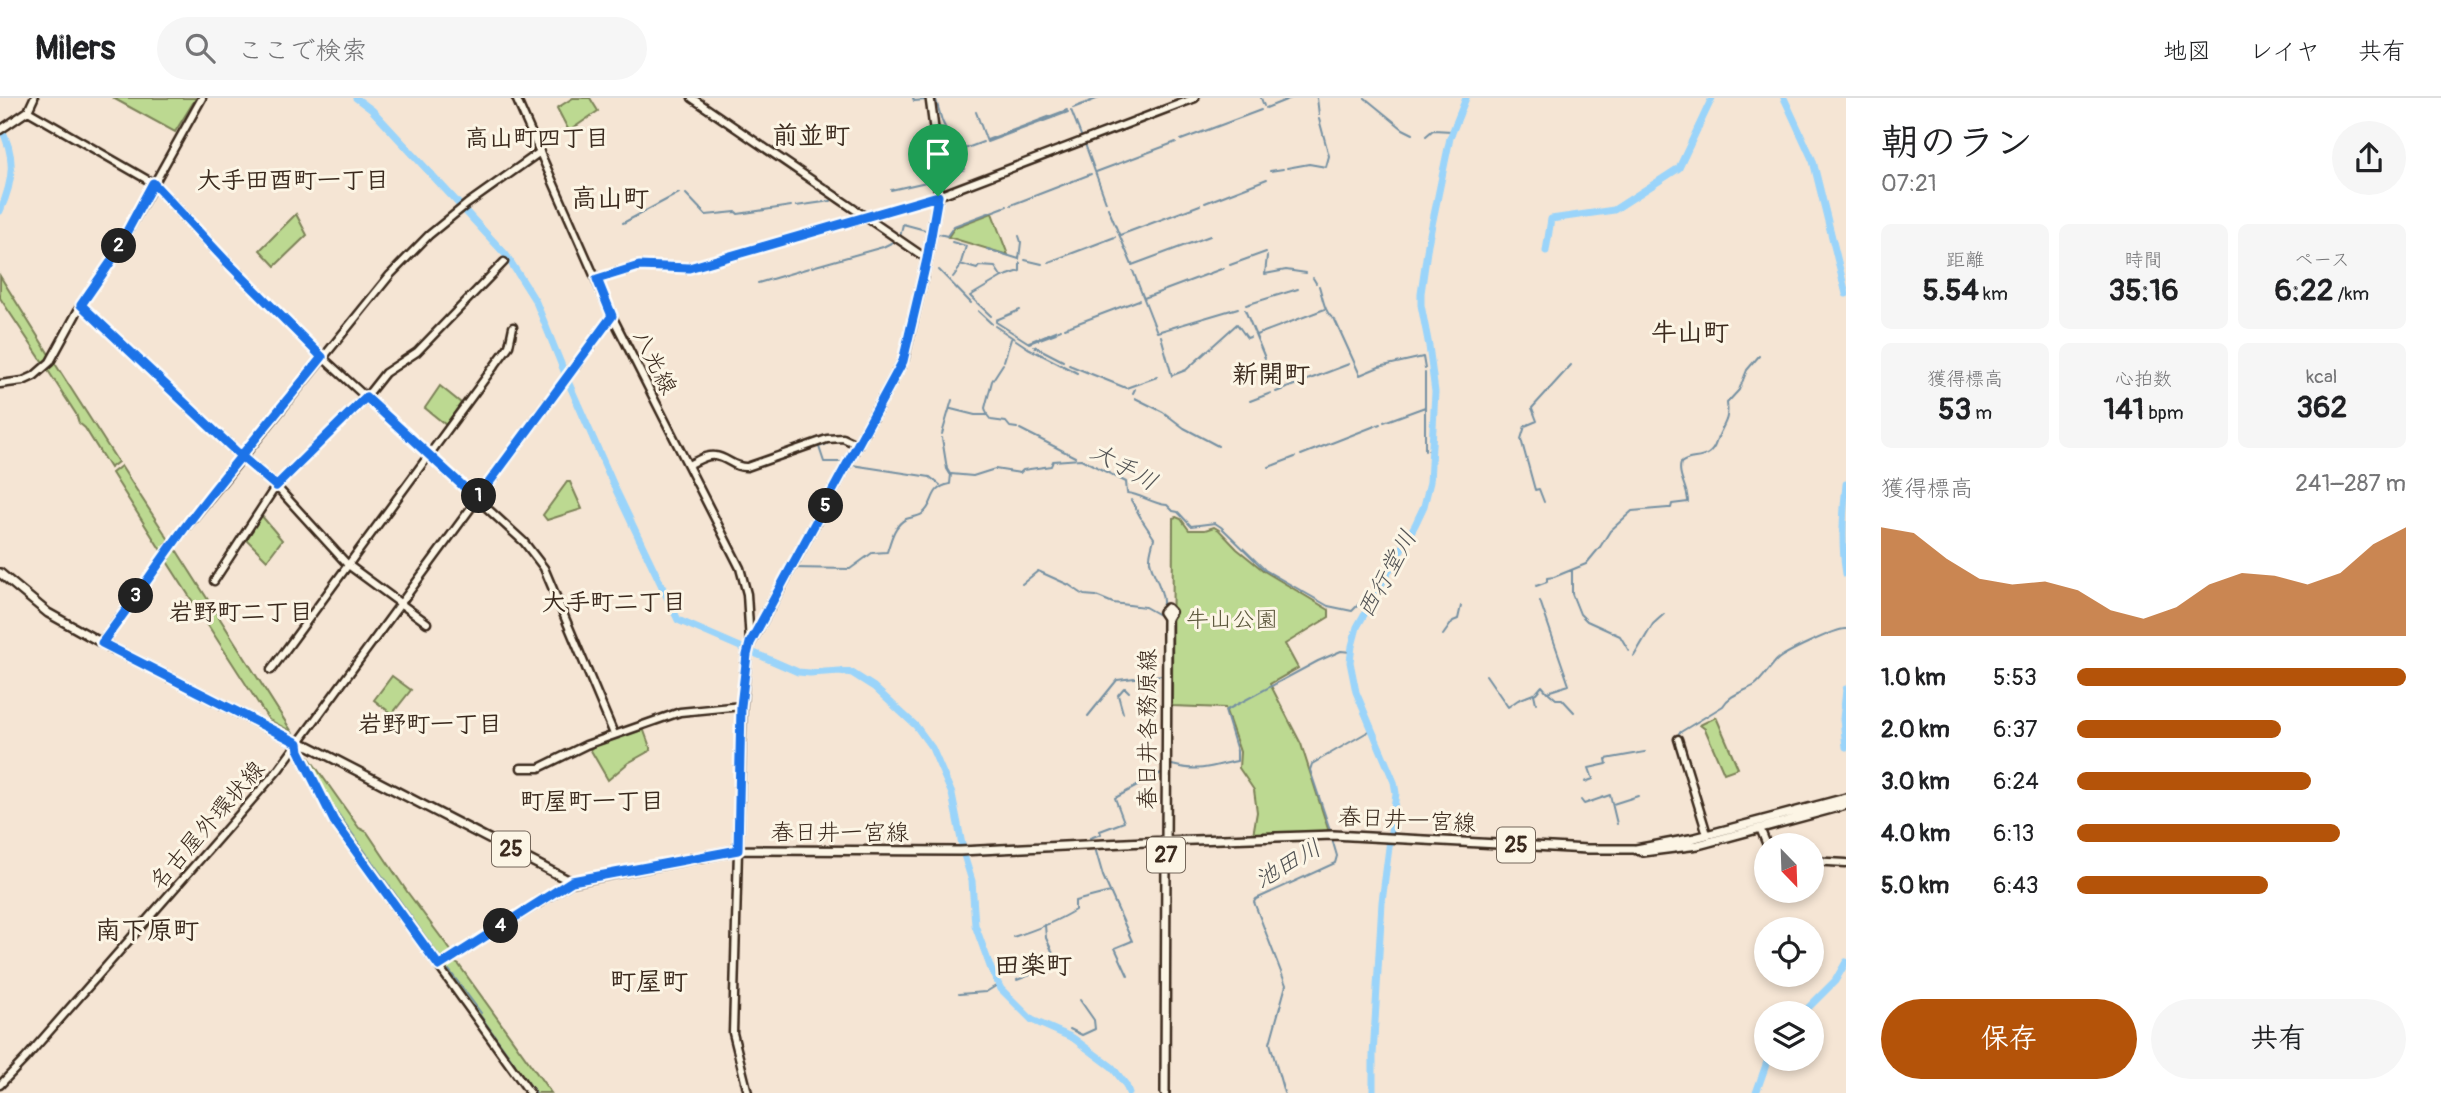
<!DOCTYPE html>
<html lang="ja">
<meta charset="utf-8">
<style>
:root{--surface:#fff;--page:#f6f6f6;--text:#202124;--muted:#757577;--line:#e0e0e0;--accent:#b45309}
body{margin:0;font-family:Pangolin,"Klee One",sans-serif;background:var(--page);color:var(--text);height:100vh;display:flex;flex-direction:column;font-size:26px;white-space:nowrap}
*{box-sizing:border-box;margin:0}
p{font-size:23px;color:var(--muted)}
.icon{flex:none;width:38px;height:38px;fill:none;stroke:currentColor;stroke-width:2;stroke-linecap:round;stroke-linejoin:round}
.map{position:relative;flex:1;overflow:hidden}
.details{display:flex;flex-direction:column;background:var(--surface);width:595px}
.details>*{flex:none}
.needle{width:46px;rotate:157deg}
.buttons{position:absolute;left:1754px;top:735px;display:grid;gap:14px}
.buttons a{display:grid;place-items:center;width:70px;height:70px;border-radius:50%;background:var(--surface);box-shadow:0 4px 10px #0003;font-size:35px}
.pin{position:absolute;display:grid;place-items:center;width:60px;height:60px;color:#fff;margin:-72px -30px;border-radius:50% 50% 50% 0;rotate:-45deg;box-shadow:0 0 7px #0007}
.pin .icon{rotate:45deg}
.km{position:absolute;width:35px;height:35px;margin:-18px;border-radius:50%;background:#222;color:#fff;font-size:19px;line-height:35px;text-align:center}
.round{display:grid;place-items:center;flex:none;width:74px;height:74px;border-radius:37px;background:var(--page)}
.summary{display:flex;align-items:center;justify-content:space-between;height:119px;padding:0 35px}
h1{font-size:38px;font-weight:700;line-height:52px}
.stats{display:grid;grid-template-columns:repeat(3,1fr);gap:10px;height:119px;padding:7px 35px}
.stats div{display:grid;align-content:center;border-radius:10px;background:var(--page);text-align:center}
.stats b{font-size:30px;font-weight:700}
.stats small{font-size:19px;font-weight:400}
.stats p{font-size:19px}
.chart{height:196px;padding:14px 35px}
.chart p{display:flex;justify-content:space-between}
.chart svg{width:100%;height:126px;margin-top:7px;fill:var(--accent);opacity:.7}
.primary-button{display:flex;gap:14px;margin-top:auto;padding:14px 35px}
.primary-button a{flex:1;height:80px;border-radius:42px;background:var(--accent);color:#fff;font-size:28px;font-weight:700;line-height:80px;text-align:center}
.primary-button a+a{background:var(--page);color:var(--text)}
ul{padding:0 35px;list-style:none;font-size:23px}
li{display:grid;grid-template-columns:112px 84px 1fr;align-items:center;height:52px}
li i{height:18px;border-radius:9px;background:var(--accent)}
header{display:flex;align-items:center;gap:42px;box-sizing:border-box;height:98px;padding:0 35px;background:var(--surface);border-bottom:2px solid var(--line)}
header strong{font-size:33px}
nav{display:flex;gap:38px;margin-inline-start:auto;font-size:24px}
.search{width:490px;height:63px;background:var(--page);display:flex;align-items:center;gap:18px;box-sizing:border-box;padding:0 24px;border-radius:38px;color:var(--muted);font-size:26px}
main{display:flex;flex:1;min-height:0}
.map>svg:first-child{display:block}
.green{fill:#bcd991;stroke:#7c8258;stroke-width:2}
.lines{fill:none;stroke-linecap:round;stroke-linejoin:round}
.stream{stroke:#7490a2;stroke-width:2}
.river{stroke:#9ad4fa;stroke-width:7}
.secondary-casing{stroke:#3b2a1e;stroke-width:11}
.primary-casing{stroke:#3b2a1e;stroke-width:12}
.secondary{stroke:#fcf5e5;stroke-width:6}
.primary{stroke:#fcf5e5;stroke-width:7}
.route-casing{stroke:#fff;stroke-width:14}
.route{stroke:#1a73e8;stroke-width:9}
.labels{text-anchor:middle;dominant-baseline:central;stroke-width:6;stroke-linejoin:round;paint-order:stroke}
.shield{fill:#fcf5e5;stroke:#75675a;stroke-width:2}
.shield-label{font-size:21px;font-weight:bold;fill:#3b2a1e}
.street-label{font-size:23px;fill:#3b2a1e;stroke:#fcf5e5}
.park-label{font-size:23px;fill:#5b563b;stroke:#fcf5e5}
.neighbourhood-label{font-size:24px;font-weight:bold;fill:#3b2a1e;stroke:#fcf5e5}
.water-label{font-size:24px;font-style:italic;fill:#535455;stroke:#fcf5e5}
.quarter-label{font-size:26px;font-weight:bold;fill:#3b2a1e;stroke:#fcf5e5}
</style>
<header>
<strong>Milers</strong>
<div class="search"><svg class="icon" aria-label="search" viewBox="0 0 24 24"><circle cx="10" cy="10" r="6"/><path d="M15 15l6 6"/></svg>ここで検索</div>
<nav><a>地図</a><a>レイヤ</a><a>共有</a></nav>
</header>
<main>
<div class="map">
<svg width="1846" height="995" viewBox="0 0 1846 995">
<rect width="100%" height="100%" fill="#f5e5d4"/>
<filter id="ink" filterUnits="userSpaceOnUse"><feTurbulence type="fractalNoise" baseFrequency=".0143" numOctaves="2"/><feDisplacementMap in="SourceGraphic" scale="14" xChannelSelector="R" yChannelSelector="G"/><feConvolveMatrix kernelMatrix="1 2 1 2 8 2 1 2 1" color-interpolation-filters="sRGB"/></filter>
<g filter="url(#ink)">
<!-- green -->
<path class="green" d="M113,0H196L175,34Z
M573,0H590L598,13L569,33L557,10Z
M992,115L1008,157L948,139L955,129Z
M296,116L307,137L275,168L260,152Z
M0,178L50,258L44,266L0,200Z
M54,264L118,364L110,370L85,330L79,325L76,316L47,271Z
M440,288L461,305L446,327L425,310Z
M121,368L169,442L162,454L112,375Z
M567,384H570L582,411L547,422L543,417Z
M261,417L282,442L267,462L245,440Z
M1176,419L1181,421L1189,432H1205L1214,429L1219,432L1237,451L1264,473L1329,512V519L1285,546L1298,570L1270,586L1301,646L1329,734L1253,737L1257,714L1254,692L1239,670L1240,654L1225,610L1172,608L1173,420Z
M175,450L292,634L269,622L166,462Z
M392,578L411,592L392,616L374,602Z
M1716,619L1738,670L1724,675L1705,631L1700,627Z
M643,630L651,652L628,665L608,682L589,649Z
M308,658L359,730L367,734L408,795L452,854L439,863L334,720L305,660Z
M454,864L459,867L551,995H533L445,873L444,870Z"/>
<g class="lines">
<!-- stream -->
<path class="stream" d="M913,0L914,3L926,2
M1261,0L1264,8
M1317,0L1319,17
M1365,0L1403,31L1413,36
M936,2L942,23L965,71L943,79
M1073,10L1099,0
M1266,10L1291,0
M1071,12L1082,40
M976,14L987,44L1068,14
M1426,38L1433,32L1452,33
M987,42L1067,12
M1181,42L1261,12
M1085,46L1106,104
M959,53L983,44
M1287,70L1309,66L1326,69L1329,58L1319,21
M1270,73L1283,71
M1096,74L1176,44
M891,92L935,82
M686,96L706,117L736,114L738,116L791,108
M1205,105L1267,81
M1011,107L1091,76
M796,108L831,103
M1108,110L1132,167L1210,138
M623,125L679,95
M935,135L947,138L954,128L1007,108
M1120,137L1200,107
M900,139L903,126L929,133
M952,144L966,148L959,171L953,179
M987,151L1019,161L1021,144L1019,138
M1267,158L1265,176L1286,172L1306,175
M1025,162L1042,166
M1049,164L1115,139
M960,166L977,171L979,168L995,169L1001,178
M1230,167L1266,154
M812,169L883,149L895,143
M939,172L971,205
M1133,173L1157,234L1238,210
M1313,180L1316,185
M758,185L809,170
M1319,188C1323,200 1324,215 1335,222L1360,277L1379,269L1423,259L1425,271
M1144,200L1224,170
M1246,207L1298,191
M1020,212L996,222V224L1029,245L1056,235
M1245,212L1265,260
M978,213L992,226
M991,218L970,198L1002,179L1020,173V165
M995,228L1028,250L1077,275
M1065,230L1139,202
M1256,237L1325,211
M1161,238L1172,278
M1029,244L1061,231
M1034,248L1063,263
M1004,263L1011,241
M1069,267L1126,290L1157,279
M1173,277L1186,272L1237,226L1247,240L1250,239
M1276,294L1349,266
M1133,295L1135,291
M1135,300L1163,314L1184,330L1218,348
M1250,303L1271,295
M951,311L975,317H987L991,322L1006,324L1010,329L1017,330
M987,316L985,310L992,283L1003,266
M1384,324L1425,309
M1020,331L1075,359
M942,336L952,302
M942,340L947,371L950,376
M827,346L819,349L824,364H843
M1425,352V275
M1428,352L1433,351
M1301,357L1380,326
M852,367L930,379L940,387
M1269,369L1295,359
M1131,402L1141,420
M1544,404L1539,391L1535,392L1521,341L1525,328L1537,323L1532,310L1571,267
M1142,422L1154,440C1153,446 1149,456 1150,463C1152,476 1167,497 1162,510
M793,470L850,471L872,455L887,454C891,442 894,427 906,421C911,419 918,419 922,416C936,406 928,390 950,386L951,376L973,378L995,371L1020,375L1023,372L1051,368L1053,363L1081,361L1126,384L1127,395C1141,396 1152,406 1167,407L1173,413L1178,414L1191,428L1215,425L1221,429L1265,472L1328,508L1352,513L1364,501L1372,504
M1572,472V496L1580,516L1587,523L1620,538L1629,553
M1022,486L1038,473L1069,487L1084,497L1096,498L1113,505L1145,509L1161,518
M1536,488L1547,484V480L1554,479L1586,466L1600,449L1610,433L1632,413L1668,410H1671L1672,406L1688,404C1688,390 1677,377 1681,365C1689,358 1699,362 1708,356C1716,351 1715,344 1719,337C1725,324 1729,321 1727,305L1739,292L1747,272L1759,258
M1443,537L1453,523L1458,521L1461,508
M1634,558L1653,526L1664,516
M1486,577L1508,609L1518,602L1536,595L1542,588L1547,594L1569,587L1540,503
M1125,590L1129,594
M1549,595L1556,601H1562L1574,614
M1534,596L1536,605
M1123,615L1118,597L1124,590
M1088,618L1117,582L1162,577
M1679,635L1723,608C1730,596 1744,594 1755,587C1760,584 1771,568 1777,562C1784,555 1837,530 1846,531
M1170,668L1172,667C1202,675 1209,668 1237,663V653L1225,613L1318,563L1341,553L1351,554
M1585,684L1593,681L1589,670L1607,666L1606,661L1645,654
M1581,702L1584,706L1610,697L1617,726
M1613,706L1638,698
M334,710L439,858
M1331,735L1310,672L1312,666L1371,632
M1092,745L1090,740L1101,736L1100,733L1124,724L1115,700L1163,674
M1095,750L1103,778L1132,843L1115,850L1128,878
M1013,839C1035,832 1056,824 1075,812V803L1110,794
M449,872L481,915
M1017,882L1030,877L1029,871L1057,864L1046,840L1045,827
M959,896L986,894L999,886
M480,917L515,966
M1070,931L1082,937L1095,931L1094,922L1080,902
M517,970L536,995
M1284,995L1270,945L1286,887L1254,804L1256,801L1335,765L1337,758L1332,741
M1373,995V994"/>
<!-- river -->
<path class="river" d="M356,0L372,12L506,157L526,188L536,204L570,288L615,390L678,522L798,574L810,575L840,573L852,575L874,589L916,628L932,650L952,696L964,757L972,783L975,827L991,871L1001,891L1032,922L1073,940L1112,969L1126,987L1129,995
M1784,0L1813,63L1846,196
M0,28C16,58 14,82 0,113
M1546,153L1551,121L1614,112L1679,70L1712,0
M1846,386C1843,416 1841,446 1846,476
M1846,591L1843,621L1846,649
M1803,915L1835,883L1846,864
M1373,994V958L1382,804L1396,695L1394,684L1356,594L1350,564L1352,548L1357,529L1415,427L1424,408L1430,384L1435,294L1429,248L1421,207V195L1428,146L1450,40L1466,0
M1756,995L1768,961"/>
<defs>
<path id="secondary" d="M516,0L612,218L740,470L747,496L750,545
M692,0L927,161
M28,13L153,85L226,163L322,259L524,444L544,470L614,636
M0,32L28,13L34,0
M597,181L639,168L689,170L938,98L1195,0
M81,207L242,359L276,388L347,466L427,525
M0,286L23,283L34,278L50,264L81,207L110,165L202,0
M688,367C696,364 706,356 715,358C727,359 734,370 747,369L827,341L843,340L858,347
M214,483L276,388L366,299L385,275L417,254L504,164
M102,545L182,434L390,177L429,137L467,106L540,54
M271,572L509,248L513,229
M1678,641L1707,736
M298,645L299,654L334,723L530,995
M521,670H539L586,647L680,614L742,608
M1760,730L1767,747
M738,752L733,935L748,995
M1811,763L1846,765
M439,868L572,784
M0,987L25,961L279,671L612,218"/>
<path id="primary" d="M0,475L48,515L102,545L298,645L309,648L572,784L738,752L960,753L1166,743L1333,737L1587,751H1634L1643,754L1698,747L1846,707
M1636,751L1695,740L1846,700
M738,752L742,608L747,557L750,546L904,261L927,161L938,98L939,68L930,0
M1165,995L1167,520L1163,514L1167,510L1171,514L1167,520"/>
</defs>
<!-- secondary casing -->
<use href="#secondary" class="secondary-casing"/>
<!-- primary casing -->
<use href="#primary" class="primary-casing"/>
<!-- secondary -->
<use href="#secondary" class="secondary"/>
<!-- primary -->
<use href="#primary" class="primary"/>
</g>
</g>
<g class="lines" filter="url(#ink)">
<defs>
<path id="route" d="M938,98L689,170L639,168L597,181L612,218L477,401L366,299L276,388L242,359L81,207L110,165L153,85L226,163L322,259C275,318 225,375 180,436C154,472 129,509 102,545L298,645L299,653L334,723L439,868L572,783L738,752L741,608L747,557L750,545L903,263L927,161L938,98"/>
</defs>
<!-- route casing -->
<use href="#route" class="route-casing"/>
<!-- route -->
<use href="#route" class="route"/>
</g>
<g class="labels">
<!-- shield labels -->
<g class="shield">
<rect x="1497" y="729.5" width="38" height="35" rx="5"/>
<rect x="492" y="733.5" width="38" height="35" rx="5"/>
<rect x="1147" y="739.5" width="38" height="35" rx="5"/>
</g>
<g class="shield-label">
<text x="1516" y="747">25</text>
<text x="511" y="751">25</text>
<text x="1166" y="757">27</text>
</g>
<!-- street labels -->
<g class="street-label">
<text transform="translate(655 264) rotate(63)">八光線</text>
<text transform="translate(1147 631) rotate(-90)">春日井各務原線</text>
<text transform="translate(1407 722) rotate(3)">春日井一宮線</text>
<text transform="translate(207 727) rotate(-49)">名古屋外環状線</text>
<text x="840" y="734">春日井一宮線</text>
</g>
<!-- park labels -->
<g class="park-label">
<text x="1232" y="521">牛山公園</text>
</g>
<!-- neighbourhood labels -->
<g class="neighbourhood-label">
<text x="537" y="40">高山町四丁目</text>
<text x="293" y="82">大手田酉町一丁目</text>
<text x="614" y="504">大手町二丁目</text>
<text x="241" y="514">岩野町二丁目</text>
<text x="430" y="626">岩野町一丁目</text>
<text x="592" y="703">町屋町一丁目</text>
</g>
<!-- water labels -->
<g class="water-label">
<text transform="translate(1124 369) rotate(29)">大手川</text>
<text transform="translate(1387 476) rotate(-61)">西行堂川</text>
<text transform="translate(1288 766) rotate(-30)">池田川</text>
</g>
<!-- quarter labels -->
<g class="quarter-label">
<text x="811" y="38">前並町</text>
<text x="610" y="101">高山町</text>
<text x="1690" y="235">牛山町</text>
<text x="1271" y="277">新開町</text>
<text x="147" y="833">南下原町</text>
<text x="1033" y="868">田楽町</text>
<text x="649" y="884">町屋町</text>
</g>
</g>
</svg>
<div class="buttons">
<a><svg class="needle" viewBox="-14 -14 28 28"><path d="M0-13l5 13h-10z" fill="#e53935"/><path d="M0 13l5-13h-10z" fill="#757577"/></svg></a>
<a><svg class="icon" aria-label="locate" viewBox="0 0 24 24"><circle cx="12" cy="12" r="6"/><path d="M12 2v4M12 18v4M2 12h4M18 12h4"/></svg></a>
<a><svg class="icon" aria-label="layers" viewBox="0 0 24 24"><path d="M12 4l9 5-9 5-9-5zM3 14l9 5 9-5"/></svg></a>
</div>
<div class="pin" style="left:938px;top:98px;background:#1e9e55"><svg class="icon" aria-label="arrive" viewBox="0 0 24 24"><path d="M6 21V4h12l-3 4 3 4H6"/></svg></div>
<b class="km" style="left:479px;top:398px">1</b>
<b class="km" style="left:119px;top:148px">2</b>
<b class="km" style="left:136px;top:498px">3</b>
<b class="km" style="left:501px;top:828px">4</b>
<b class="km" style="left:826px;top:408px">5</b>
</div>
<section class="details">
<div class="summary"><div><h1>朝のラン</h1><p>07:21</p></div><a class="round"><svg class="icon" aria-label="share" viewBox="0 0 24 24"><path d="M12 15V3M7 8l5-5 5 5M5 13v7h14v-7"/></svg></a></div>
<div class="stats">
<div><p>距離</p><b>5.54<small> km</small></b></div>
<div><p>時間</p><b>35:16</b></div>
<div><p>ペース</p><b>6:22<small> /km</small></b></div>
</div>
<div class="stats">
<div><p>獲得標高</p><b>53<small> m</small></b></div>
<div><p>心拍数</p><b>141<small> bpm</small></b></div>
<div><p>kcal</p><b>362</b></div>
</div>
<div class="chart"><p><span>獲得標高</span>241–287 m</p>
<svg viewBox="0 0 160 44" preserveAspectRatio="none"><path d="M0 44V6L10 8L20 17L30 24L40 26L50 25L60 28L70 35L80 38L90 34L100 26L110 22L120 23L130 26L140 22L150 12L160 6V44z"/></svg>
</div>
<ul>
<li><b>1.0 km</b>5:53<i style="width:100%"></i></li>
<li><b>2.0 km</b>6:37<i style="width:62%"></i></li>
<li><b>3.0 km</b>6:24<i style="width:71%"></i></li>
<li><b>4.0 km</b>6:13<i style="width:80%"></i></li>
<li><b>5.0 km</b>6:43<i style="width:58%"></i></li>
</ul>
<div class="primary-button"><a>保存</a><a>共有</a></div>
</section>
</main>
